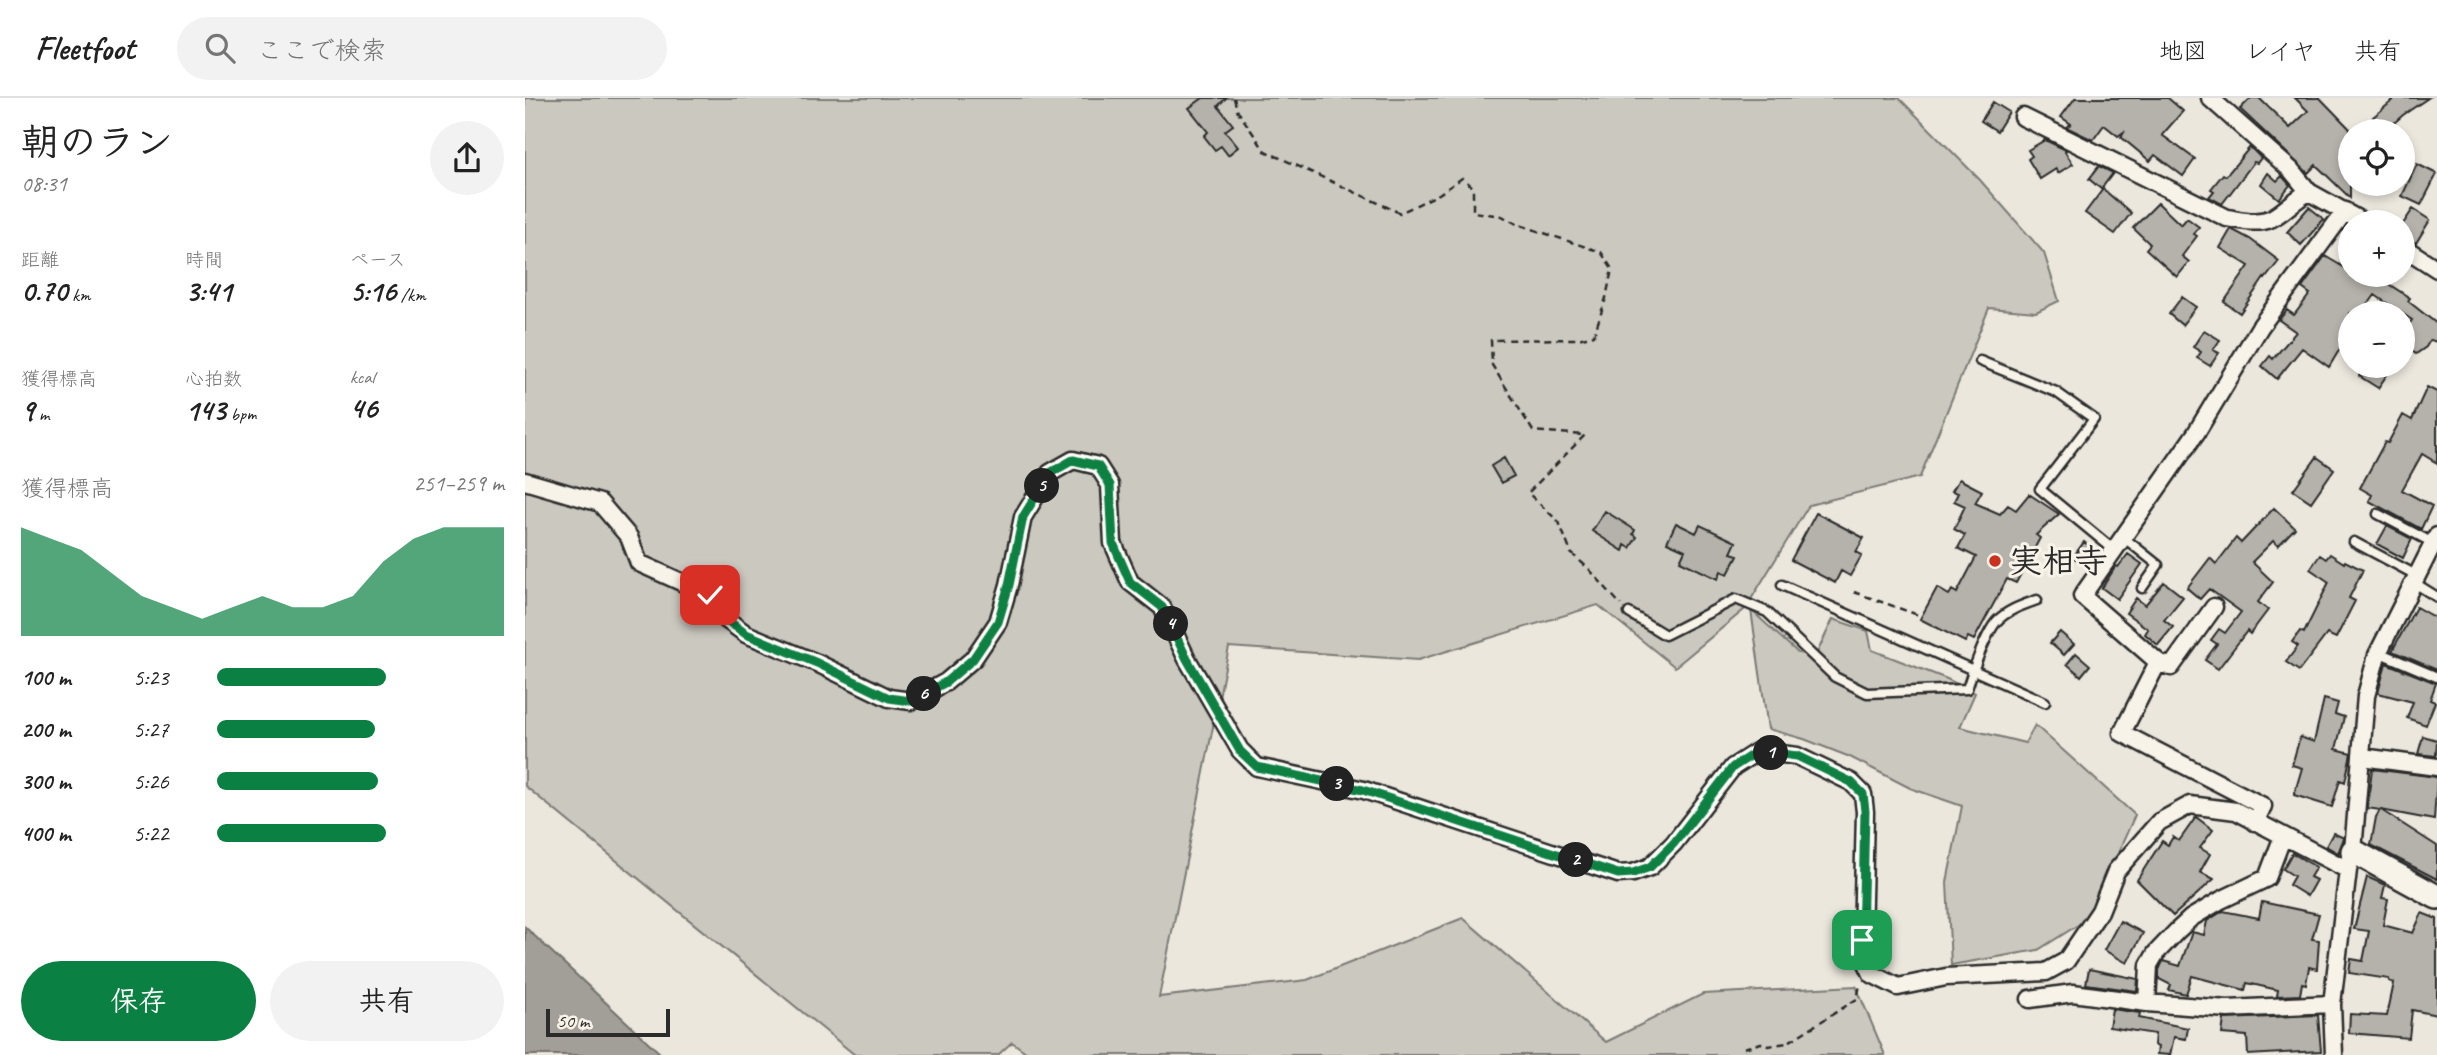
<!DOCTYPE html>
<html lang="ja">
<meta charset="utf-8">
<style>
:root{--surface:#fff;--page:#f2f2f2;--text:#222;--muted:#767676;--line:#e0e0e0;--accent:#0b8043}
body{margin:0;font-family:Caveat,"Klee One",sans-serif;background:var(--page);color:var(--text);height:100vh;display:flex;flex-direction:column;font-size:26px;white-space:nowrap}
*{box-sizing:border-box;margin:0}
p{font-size:23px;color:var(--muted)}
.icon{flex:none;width:38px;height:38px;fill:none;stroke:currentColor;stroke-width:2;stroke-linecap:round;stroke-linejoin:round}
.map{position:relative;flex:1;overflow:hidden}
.details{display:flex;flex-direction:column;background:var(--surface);width:525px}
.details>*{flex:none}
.buttons{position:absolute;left:1813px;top:21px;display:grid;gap:14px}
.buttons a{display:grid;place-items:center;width:77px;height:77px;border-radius:50%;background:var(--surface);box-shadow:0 4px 10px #0003;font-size:35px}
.scale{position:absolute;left:21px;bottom:18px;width:124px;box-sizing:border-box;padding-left:7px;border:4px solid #2b2b2b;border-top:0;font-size:19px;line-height:24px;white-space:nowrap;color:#2b2b2b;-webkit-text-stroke:5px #f7f3e8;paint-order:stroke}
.pin{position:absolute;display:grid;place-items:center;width:60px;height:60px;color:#fff;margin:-30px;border-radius:14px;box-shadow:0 4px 10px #0006}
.km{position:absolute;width:35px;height:35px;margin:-18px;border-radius:50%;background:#222;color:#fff;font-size:19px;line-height:35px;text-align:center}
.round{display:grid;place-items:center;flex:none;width:74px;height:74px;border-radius:37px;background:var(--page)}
.summary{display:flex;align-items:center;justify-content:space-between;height:119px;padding:0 21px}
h1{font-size:38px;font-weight:800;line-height:52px}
.figures{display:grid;grid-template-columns:repeat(3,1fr);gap:10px;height:119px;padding:7px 21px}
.figures div{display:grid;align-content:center}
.figures b{font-size:30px;font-weight:800}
.figures small{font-size:19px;font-weight:400}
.figures p{font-size:19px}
.chart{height:196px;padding:14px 21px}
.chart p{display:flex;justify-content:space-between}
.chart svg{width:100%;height:126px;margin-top:7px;fill:var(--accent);opacity:.7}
.button{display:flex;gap:14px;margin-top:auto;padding:14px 21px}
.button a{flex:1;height:80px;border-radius:42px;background:var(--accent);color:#fff;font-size:28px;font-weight:800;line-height:80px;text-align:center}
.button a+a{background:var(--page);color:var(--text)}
ul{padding:0 21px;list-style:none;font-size:23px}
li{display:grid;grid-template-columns:112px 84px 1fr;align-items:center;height:52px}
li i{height:18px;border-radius:9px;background:var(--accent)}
header{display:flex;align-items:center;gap:42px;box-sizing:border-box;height:98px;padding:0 35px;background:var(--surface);border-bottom:2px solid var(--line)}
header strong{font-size:33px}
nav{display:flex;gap:38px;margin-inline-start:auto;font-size:24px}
.search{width:490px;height:63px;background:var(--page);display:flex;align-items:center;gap:18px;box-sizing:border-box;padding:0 24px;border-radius:38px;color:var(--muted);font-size:26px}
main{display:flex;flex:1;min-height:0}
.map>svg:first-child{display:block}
.green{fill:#cbc8bf;stroke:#7b7a75;stroke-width:2}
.water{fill:#a29f98;stroke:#72716c;stroke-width:2}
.building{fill:#b5b2ab;stroke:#2b2b2b;stroke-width:2}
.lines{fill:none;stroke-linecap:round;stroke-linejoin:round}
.lane-casing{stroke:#2b2b2b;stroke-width:13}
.street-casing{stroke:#2b2b2b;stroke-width:21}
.secondary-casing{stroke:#2b2b2b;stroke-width:28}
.path{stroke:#2b2b2b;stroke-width:2.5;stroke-dasharray:7 5;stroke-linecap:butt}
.lane{stroke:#f7f3e8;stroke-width:8}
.street{stroke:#f7f3e8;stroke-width:16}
.secondary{stroke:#f7f3e8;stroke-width:23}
.route-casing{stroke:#fff;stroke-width:14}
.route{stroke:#0b8043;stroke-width:9}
.poi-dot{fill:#c8321e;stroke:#f7f3e8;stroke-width:2.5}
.labels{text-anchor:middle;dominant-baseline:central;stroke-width:6;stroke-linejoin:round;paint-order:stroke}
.poi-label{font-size:33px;font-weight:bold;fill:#2b2b2b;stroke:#f7f3e8;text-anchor:start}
</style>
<header>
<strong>Fleetfoot</strong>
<div class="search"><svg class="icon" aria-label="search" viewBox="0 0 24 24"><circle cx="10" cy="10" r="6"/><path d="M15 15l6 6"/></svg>ここで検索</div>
<nav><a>地図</a><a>レイヤ</a><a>共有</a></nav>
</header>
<main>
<section class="details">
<div class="summary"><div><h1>朝のラン</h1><p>08:31</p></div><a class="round"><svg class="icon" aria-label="share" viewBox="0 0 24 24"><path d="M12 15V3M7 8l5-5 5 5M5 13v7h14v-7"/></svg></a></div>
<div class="figures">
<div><p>距離</p><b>0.70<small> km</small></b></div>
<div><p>時間</p><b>3:41</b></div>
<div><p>ペース</p><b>5:16<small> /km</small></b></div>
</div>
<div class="figures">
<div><p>獲得標高</p><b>9<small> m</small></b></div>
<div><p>心拍数</p><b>143<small> bpm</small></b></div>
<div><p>kcal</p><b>46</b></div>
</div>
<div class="chart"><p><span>獲得標高</span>251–259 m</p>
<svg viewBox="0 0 160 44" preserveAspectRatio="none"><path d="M0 44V6L10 10L20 14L30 22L40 30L50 34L60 38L70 34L80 30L90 34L100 34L110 30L120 18L130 10L140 6L150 6L160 6V44z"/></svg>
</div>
<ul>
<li><b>100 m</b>5:23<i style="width:59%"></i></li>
<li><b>200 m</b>5:27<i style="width:55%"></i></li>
<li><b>300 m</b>5:26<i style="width:56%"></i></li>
<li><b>400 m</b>5:22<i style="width:59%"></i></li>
</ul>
<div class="button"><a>保存</a><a>共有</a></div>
</section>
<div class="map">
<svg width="1912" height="957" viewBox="0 0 1912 957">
<rect width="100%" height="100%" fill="#ebe7dd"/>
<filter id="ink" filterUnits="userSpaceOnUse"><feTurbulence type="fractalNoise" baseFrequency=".0143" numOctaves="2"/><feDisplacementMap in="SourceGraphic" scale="14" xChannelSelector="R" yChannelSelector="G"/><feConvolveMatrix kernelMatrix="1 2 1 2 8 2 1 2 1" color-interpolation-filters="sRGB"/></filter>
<g filter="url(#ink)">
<!-- green -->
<path class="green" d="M0,0H1374L1455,82L1519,155L1534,203L1511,214L1464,210L1395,379L1284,407L1220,511L1150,569L1073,507L893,562L704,549L634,899L782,882L938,820L1081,944L1178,896L1331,888L1360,957H505L487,944L473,957H330L0,688Z
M1226,512L1273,555L1291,557L1308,521L1343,533L1347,552L1422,581L1450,595L1435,629L1500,645L1510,627L1610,717L1564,820L1513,852L1426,867L1422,784L1437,708L1385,690L1325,659L1279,641L1243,631Z"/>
<!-- water -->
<path class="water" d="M0,829L137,957H0Z"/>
<!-- building -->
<path class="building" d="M678,0H701L693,8L708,27L700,33L713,49L703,57L696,48L690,52L679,38L683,34L664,10Z
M1550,0H1643L1658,13L1637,37L1670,61L1658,78L1630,57L1625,63L1596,39L1600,33L1593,38L1579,27L1568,42L1541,29L1546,26L1536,19Z
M1726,0H1734L1765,30L1783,13L1770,0H1795L1825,31V100L1791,67L1783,75L1715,11Z
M1871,0H1903L1878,17L1860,33H1840L1851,22L1848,19Z
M1468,4L1484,14L1472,33L1456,23Z
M1520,42L1541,52L1540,54L1548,66L1533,75L1531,71L1515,81L1503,61L1507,58L1503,52Z
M1725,49L1736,60L1732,65L1729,64L1697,106L1686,100L1684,99L1689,93L1686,91L1698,76L1701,78Z
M1892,66L1912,76L1896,107L1877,98Z
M1574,68L1588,75L1576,91L1564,81Z
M1743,75L1752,83L1757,78L1765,87L1754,101L1736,86Z
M1578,91L1606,115L1590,136L1560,115Z
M1633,105L1656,127L1662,120L1674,129L1669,136L1672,138L1657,158L1664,164L1652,179L1621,151L1625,146L1608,130Z
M1784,109L1799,121L1776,147L1762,134Z
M1888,111L1905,122L1891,145L1878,136V126Z
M1706,131L1725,141L1754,163L1740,181L1739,180L1715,215L1699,204L1724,168L1695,150Z
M1800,158L1825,173V177H1863L1859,183L1885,200L1883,203L1912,226V244L1905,242L1901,249L1891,256L1878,247V235L1887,222L1850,197L1837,215H1825V234L1804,269L1777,250L1752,281L1737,268L1745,258L1748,261L1771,234L1754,222L1762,212L1769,217L1785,196L1777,190Z
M1657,199L1671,209L1657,227L1644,216Z
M1679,232L1695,242L1688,252L1694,255L1685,268L1672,260L1676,254L1668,249Z
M1841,268H1868L1853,290L1834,278Z
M1902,289L1912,294V365L1897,356L1877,392L1907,408L1896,431L1844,403L1847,397L1835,390L1860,344L1863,345L1878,317L1887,322Z
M1792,359L1809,371L1786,404L1768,392Z
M979,360L989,378L976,385L966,368Z
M1434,381L1457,393L1450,405L1475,416L1483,407L1491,412L1504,396L1534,416L1511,437L1515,440L1491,485L1482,481L1449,542L1443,539L1440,544L1395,521L1412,490L1424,497L1427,492L1432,495L1451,459L1433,450L1440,437L1429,431L1440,408L1429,403L1433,395L1427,393Z
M1749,410L1770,430L1753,448L1748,443L1727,464L1748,484L1733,504L1743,512L1725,536L1722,533L1693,571L1680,562L1692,546L1686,542L1694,531L1700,535L1716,514L1684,491L1675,501L1662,490L1685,460L1691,466L1711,440L1716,445Z
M1080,413L1110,432L1108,436L1112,439L1105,450L1100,447L1098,453L1067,433Z
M1291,415L1339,440L1331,454L1337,457L1325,478L1316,473L1310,485L1266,462Z
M1151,425L1171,435L1175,427L1211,444L1206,455L1213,457L1203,476L1196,473L1193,481L1155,463L1160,452L1142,444Z
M1862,428L1887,441L1878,460L1852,446Z
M1559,444L1574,455L1564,470L1548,459Z
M1603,456L1617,466L1592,501L1577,490L1591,468L1593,469Z
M1805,456L1819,465L1820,463L1838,472L1824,500L1830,503L1811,540L1802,536L1774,573L1761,564L1773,548L1767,544L1775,533L1779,535L1804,484L1785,471L1795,457L1801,461Z
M1639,484L1658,499L1639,522L1648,529L1633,547L1620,536L1623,531L1601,515L1611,500L1620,507Z
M1891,509L1912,521V572L1867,553Z
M1535,534L1549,546L1539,557L1525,545Z
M1551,555L1565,567L1556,578L1542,566Z
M1861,565L1911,585L1905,602L1910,604L1901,627L1882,620L1888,604L1853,595Z
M1799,601L1813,605L1810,616L1819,619L1811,651L1826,655L1820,684L1815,682L1807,709L1769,697L1777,670L1767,667L1775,639L1789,644Z
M1898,638L1912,642L1911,658L1893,656Z
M1847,671L1912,679L1909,722L1856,712L1912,748V781L1846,747L1851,719L1855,712L1842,710Z
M1671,719L1688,732L1675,750L1685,756L1675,774L1689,781L1648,818L1612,782L1637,743L1643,747L1648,739L1654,743Z
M1808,735L1819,740L1813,755L1801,748Z
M1767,755L1791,769L1785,779L1791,782L1782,798L1764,787L1769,778L1758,771Z
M1842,779L1860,787L1857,800L1863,801L1858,827L1888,835L1897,815L1912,821V917L1887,912L1884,940L1824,935L1825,916L1862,918L1869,885L1864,883V881L1824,875L1826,861L1838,863L1844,833L1829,831Z
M1737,804L1794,816L1787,841L1794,842L1792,871L1784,869L1781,886L1777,885L1775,897L1752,898L1753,892L1722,885L1720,892L1667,878L1661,896L1644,892L1646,887L1634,881V872L1638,863L1655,868L1667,834L1679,837L1682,823L1698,813L1734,820Z
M1595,823L1618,835L1602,865L1579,852Z
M1564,871L1613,881L1612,893L1561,886Z
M1587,911L1615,915L1614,920L1663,930L1661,941L1649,939L1645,957L1632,956L1633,949L1629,947L1630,936L1584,929Z
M1793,917L1796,953L1723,957L1722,938L1697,936L1699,921Z"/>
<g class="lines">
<defs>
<path id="lane" d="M1455,263L1531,294L1569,321L1515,391L1589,452
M1853,416L1908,445
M1598,439L1633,467L1617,490
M1829,444L1891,477
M1888,484L1912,499
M1257,487L1520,604
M1104,515L1140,537L1211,501L1242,514L1310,579L1342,595L1442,591C1447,574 1461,535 1472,523C1482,512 1498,507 1512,502
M1853,554L1912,579"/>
<path id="street" d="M1685,0L1766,72L1784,94
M1498,19L1702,120C1716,122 1733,127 1747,120C1760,113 1770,101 1784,94L1838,124
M1878,149L1912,171
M0,383L75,405L104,439L114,465L185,497L199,520L221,536L292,565L364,600L386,603L421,584L448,561L473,524L484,487L498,419L525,375L548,362L573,368L585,387L588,445L605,484L637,509L662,561L715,652L732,669L839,692L1093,776L1108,775L1125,769L1149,745L1208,669L1233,653L1272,658L1326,684L1338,696L1340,714L1337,842L1340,861L1347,876L1373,889L1421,879L1521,874L1541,863L1575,813L1591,773L1634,724L1665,707L1711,713L1823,772
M1633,564L1646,569L1689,509
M1837,659L1912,669
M1730,724L1738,708L1597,635L1633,564L1557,498L1671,335L1735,229L1820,113
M1505,901L1548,895L1622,905L1703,911L1807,906
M1622,905L1624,867L1631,855L1652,833L1666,820L1696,802L1742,780L1758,738
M1809,957L1807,906L1823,772L1828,753L1841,598L1852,557L1912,438"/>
<path id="secondary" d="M1828,753L1912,799"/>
</defs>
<!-- lane casing -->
<use href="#lane" class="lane-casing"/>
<!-- street casing -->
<use href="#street" class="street-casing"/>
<!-- secondary casing -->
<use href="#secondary" class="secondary-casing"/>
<!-- path -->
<path class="path" d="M709,0L712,12L740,53L875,115L914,96L937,80L948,89V114L977,118L992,126L1076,154L1087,171L1081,200L1069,237L1053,241L966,242L967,267L1008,333L1060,337L1003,395L1034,424L1046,455L1064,471L1096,507
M1329,494L1393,517
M1219,950L1236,945L1243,948L1262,945L1332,901L1335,887"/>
<!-- lane -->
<use href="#lane" class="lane"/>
<!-- street -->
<use href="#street" class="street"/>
<!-- secondary -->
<use href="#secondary" class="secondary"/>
</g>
</g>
<g class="lines" filter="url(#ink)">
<defs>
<path id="route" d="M185,497L199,520L221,536L292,565L364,600L386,603L421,584L448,561L473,524L484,487L498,419L525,375L548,362L573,368L585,387L588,445L605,484L637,509L662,561L715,653L732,669L838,692L1093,776L1108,775L1125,769L1149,745L1208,669L1233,653L1272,658L1326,684L1338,696L1340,713L1337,842"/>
</defs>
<!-- route casing -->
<use href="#route" class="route-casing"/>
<!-- route -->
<use href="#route" class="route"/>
</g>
<!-- markers -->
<circle class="poi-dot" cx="1470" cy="463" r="7"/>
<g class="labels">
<!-- poi labels -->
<g class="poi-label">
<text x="1484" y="463">実相寺</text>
</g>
</g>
</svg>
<div class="buttons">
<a><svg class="icon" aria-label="locate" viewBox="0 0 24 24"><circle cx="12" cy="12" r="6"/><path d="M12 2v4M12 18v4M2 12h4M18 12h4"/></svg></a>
<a>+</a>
<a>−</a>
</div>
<div class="scale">50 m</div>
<div class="pin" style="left:1337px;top:842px;background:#1e9e55"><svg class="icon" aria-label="arrive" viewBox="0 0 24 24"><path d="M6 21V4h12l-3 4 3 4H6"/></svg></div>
<div class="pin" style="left:185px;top:497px;background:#d93025"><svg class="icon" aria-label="check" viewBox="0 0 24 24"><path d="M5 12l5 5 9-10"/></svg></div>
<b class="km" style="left:1246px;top:655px">1</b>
<b class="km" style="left:1051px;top:762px">2</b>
<b class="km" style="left:812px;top:686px">3</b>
<b class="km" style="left:646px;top:526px">4</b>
<b class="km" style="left:517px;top:388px">5</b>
<b class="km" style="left:399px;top:596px">6</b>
</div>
</main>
